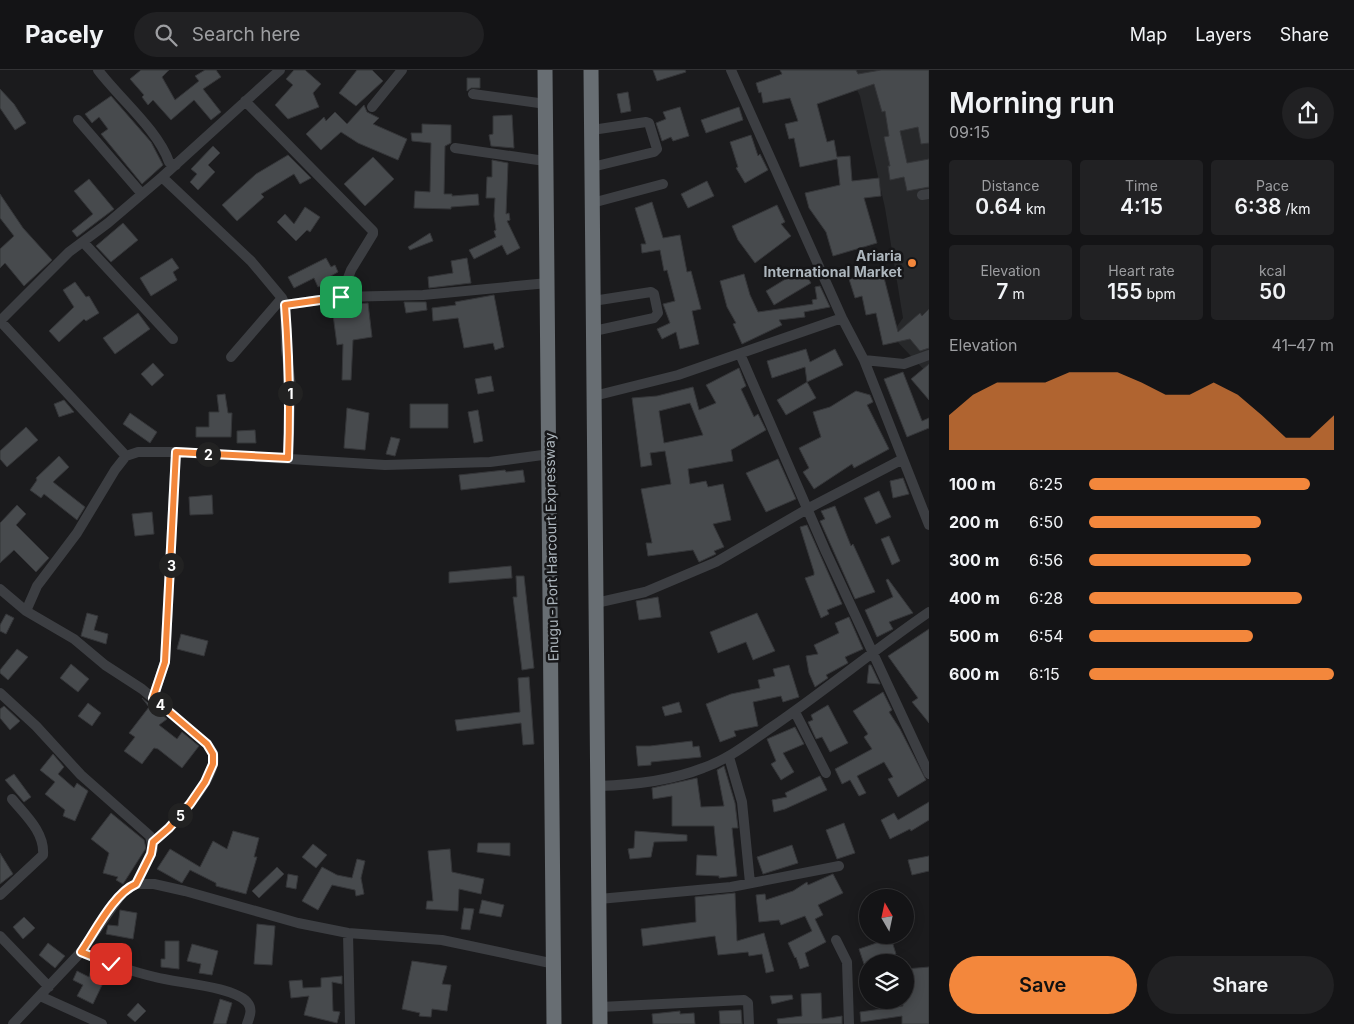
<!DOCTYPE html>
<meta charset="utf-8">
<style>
:root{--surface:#141416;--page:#212123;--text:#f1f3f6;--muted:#9d9ea1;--line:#333335;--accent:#f3873c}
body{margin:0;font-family:Inter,sans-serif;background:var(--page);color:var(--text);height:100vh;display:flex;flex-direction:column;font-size:19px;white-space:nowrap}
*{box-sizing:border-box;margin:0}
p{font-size:16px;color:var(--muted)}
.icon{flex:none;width:28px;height:28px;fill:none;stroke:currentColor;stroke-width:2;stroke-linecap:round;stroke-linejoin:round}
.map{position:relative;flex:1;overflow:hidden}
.drawer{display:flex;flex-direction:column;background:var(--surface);width:425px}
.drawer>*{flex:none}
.needle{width:32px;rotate:351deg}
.buttons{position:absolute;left:859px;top:819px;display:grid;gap:10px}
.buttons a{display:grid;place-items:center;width:55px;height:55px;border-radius:50%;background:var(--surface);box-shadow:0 2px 12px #0003,0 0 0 1px var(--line);font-size:25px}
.pin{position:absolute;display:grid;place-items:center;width:42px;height:42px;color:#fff;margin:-21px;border-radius:10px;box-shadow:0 2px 8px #0006}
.km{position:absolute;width:25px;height:25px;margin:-12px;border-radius:50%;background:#222;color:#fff;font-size:14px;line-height:25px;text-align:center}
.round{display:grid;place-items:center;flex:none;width:52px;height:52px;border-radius:26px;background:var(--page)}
.head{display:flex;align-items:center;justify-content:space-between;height:85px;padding:0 20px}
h1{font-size:28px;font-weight:600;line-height:38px}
.figures{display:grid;grid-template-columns:repeat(3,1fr);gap:8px;height:85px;padding:5px 20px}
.figures div{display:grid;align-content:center;border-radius:5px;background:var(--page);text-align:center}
.figures b{font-size:21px;font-weight:600}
.figures small{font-size:14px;font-weight:400}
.figures p{font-size:14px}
.chart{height:140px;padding:10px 20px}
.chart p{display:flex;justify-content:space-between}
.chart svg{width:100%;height:90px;margin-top:5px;fill:var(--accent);opacity:.7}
.action{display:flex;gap:10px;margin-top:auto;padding:10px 20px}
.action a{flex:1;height:58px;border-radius:30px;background:var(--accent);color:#111;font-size:20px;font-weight:600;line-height:58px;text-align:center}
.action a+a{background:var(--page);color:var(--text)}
ul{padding:0 20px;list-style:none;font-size:16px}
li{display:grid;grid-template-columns:80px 60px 1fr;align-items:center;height:38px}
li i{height:12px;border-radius:6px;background:var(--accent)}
header{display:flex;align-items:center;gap:30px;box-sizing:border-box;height:70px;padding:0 25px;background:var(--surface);border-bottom:1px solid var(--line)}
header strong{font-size:24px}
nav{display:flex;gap:28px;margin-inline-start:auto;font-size:18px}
.search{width:350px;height:45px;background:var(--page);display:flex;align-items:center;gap:12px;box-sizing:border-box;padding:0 18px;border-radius:28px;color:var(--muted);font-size:19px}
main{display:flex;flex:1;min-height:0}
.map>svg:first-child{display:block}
.built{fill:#27282a}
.building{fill:#474a4d;stroke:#353639;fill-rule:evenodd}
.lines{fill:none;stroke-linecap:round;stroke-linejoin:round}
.minor{stroke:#3c3e42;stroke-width:10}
.highway{stroke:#686e73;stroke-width:15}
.route-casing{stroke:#fff;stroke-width:10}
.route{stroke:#f3873c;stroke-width:6}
.poi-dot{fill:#f3873c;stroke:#161618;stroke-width:2}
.labels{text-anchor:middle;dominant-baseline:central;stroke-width:5;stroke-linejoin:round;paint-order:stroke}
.poi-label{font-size:14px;font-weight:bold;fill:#adb6bd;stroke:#161618;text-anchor:end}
.street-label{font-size:14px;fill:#adb6bd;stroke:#161618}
</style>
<header>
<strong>Pacely</strong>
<div class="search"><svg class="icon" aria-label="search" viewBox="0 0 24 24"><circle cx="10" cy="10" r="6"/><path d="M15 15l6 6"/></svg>Search here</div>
<nav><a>Map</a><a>Layers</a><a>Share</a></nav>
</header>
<main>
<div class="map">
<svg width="929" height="954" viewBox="0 0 929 954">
<rect width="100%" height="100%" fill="#1b1b1d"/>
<!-- built -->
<path class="built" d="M847,0H929V305L891,265L903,248L885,138L860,26Z"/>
<!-- building -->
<path class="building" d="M141,0H169L162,7L175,30L199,11L195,6L205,0H216L221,7L203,19L221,42L211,50L194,30L171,50L153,30L148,35L142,27L144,25L130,9Z
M294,0H305L321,14L313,23L319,37L288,49L275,35L293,15L286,9Z
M357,0H372L383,11L356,36L339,23Z
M653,0H685L686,2L657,11Z
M780,0H856L858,4L881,0H929V73L921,74L918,57L900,61L907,93L929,89V117L907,121L904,107L890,110L888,96H890L884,67L889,66L885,41L882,42L874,14L817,34L827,72L834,70L837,87L850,86L852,111L879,108L881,126L864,128L877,173L833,186L826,162L809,138L805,123L840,115L837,89L800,97L794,68L789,69L785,54L798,51L790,28L763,33L761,22L759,23L756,13L782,4Z
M467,8H480V18H471L467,21Z
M0,19L14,34L26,53L15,60L0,38Z
M628,22L631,41L621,43L617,24Z
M111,26L151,72L163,95L142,114L101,64L108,59L99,47L92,53L85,44Z
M364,35L367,42L379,48L373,54L407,69L398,90L358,73L341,62L321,80L306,64L324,47L326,51L335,42L347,54Z
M680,37L689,66L673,71L671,67L662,71L656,53L666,49L663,42Z
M739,37L743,50L706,63L701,50Z
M512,45L514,78L491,76L489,65L493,64V46Z
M422,54L451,55V73L445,76L444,124H452V126L478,124L479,135L451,137V139L414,138L415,121L430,122L431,73L412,71L411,63H422Z
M751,65L758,86L760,84L768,100L745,113L736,98L738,97L730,72Z
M213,76L220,83L208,95L215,102L198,120L190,112L197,104L191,99Z
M288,85L311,108L300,114L294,104L261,124L264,127L237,151L222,135L256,104Z
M373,87L394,109L365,136L344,114Z
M492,90L508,93L506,144L509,143L510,150L507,151L520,178L507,185L502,175L474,189L469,180L496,167L494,161L496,160L494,146L495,128H486L487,107H492Z
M89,109L114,139L77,167L72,161L93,144L74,121Z
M707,111L714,126L688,138L681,124Z
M0,124L23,158L52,190L24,216L5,193L0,198V179L14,166L0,148Z
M652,132L663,168L680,165L687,202L691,201L701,239L692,241L699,274L680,279L676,262L662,269L657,259L670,253L663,234L675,231L667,200L664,201L660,180L642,183L641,174H646L635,138Z
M777,135L785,152L781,154L791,166L755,193L738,170L732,156Z
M305,137L320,147L310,162L307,160L296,171L277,152L285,144L294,154Z
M123,153L138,170L111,192L96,176Z
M430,163L433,171L410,180L408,177Z
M172,188L179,198L173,202L177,210L151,226L140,208Z
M326,188L331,197L335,195L338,202L329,207L331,211L318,217L314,208L294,218L288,207Z
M467,188L471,213L429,218L428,207L453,203L451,191Z
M802,199L811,213L774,235L766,221Z
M882,200L898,262L920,243L922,246L929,239V278L920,281L910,269L883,275L876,243L866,245L862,226L855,228L849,209Z
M744,204L750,225L758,242L813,234L812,230L817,229L815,217L820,216L830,237L804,242L805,247L779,250L782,255L742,274L733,254L736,253L727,237L720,211Z
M75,212L86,227L89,226L99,243L86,251L84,249L59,272L49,261L74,237L63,220Z
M494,225L504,277L495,280L493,273L464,278L458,248L433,251L432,238L456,235L455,232Z
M404,232H426L427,240L406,243Z
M368,233L372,267L353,270L351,310H342L343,274L337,275L332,237Z
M138,243L150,259L115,284L103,268Z
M806,279L810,292L835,279L843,295L807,312L805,297L772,308L767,291Z
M153,293L164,305L152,316L141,304Z
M929,294V330L911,309Z
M739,298L746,316L741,319L754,347L758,344L766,360L731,380L733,391L688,399L690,414L706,411L708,417L723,414L731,450L713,454L724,477L714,481L716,484L699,492L693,480L648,486L646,473H652L641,419L671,414L665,381L650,383L652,395L641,397L632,328L657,326L693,317L699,340L716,333L706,315ZM690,333L703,365L664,373L659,341Z
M903,302L922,351L929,348V358L907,367L884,309Z
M491,306L494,321L478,324L475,309Z
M807,312L816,328L786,345L777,330Z
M856,321L870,325L873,332L867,335L889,379L854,398L852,394L814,419L803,402L809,398L799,378L821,367L813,342L830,337Z
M225,324L228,343H232L231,367H196V357H209V342H219L217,325Z
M64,330L74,342L59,347L54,334Z
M410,334H448V358H410Z
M347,338L369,343L365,380L344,378Z
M478,340L483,371L474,373L468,342Z
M130,343L157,362L150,373L123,354Z
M26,357L38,370L7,397L0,389V381Z
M255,360L256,373H237V361Z
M391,367L400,369L395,386L386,384Z
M59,386L69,397L53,412L85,437L77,450L44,424L41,428L30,420L37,410L36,408Z
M778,389L796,429L766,442L746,403Z
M505,400L506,402L523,400L525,412L461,420L459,405Z
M903,408L909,424L893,428L890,411Z
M879,421L891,447L876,454L864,428Z
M212,425L213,444L190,445L189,427Z
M17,435L26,444L16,455L49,488L36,502L14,480L0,493V453Z
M835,436L851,476L853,474L875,522L855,529L820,451L825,449L821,441Z
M152,442L154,464L135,466L132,444Z
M807,455L842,534L827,540L829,544L821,548L805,508L814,505V502L800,457Z
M889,466L900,491L892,495L881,469Z
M511,496L512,508L449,513V502Z
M516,506H524L534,598L522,600L513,527H517Z
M888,509L913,543L889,552L893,559L877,567L865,540L893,527L886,510Z
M658,527L661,547L639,550L636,531Z
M87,543L98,546L94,560L108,564L106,574L81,566Z
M757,543L775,581L753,590L746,572L718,583L710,562Z
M6,544L14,548L6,564L0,561V555Z
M849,547L863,579L845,587L848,593L826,605L828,608L815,617L809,603L806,586L818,584L814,575L839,563L835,553Z
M929,559V653L912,632L918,628L888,586Z
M181,564L208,571L204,586L177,579Z
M17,579L28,587L8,610L0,603V600Z
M71,594L89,609L78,622L60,608Z
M789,595L799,627L783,632L781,626L753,632L758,656L734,661L736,666L720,672L706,634L731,624L760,618L758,610L775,606L773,599Z
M869,595H871L880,614L867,613Z
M529,607L534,674L523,675L521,653L457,661L455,650L520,642L518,608Z
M883,622L892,640L889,642L900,659L926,710L898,727L888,709L893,707L884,692L857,706L866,723L859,726L850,710L842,714L835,699L872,679L864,667L868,664L853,641Z
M142,628L167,649L159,655L177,669L182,662L199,676L182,698L158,679L154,678L142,694L124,681L135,667L129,663L149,637Z
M679,632L682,642L665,646L662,637Z
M88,633L101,643L92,656L78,646Z
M828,635L848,673L830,682L822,667L816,669L808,652L813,650L811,645Z
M4,636L20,651L10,660L0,648V639Z
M795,657L804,674L783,683L794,702L781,710L771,694L776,691L767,669Z
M692,671L693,677L699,676L701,687L651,692V695L638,696L636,676H650Z
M53,684L64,697L58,704L74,718L77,713L88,721L75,751L63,746L65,740L45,724L55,712L40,700Z
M724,696L735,733L738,758H732L737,806L719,808V806L696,805L697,785L717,786L714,756H672V726L653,729L652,718L697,708L701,737L724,736L717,700Z
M14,704L31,727L24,732L5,710Z
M820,706L827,720L785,739L774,742L772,730L787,727L785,723Z
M929,732V750L911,761L910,759L890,769L881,750L894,743L898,750Z
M111,743L144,770L146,778L123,814L116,810L118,807L103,803L109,783L91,769Z
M844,753L855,783L837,789L826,760Z
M233,761L259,768L254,787H257L246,824L216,816V813L190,800L182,813L157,799L170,779L200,797L213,771L227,779Z
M635,761L687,765V771L654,772L651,787L630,789L628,779L634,778Z
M478,773H510V786L477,782Z
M313,774L327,785L316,798L302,787Z
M792,775L798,793L763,804L757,787Z
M450,779L452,802L484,809L481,824L459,819L458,841L426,839L427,831H433L428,781Z
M0,783L13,804L0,814Z
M929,786V801L912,805L908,790Z
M357,789L365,791L361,808L364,824L356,826L355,820L332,815L318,840L302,831L322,797L337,805L352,808Z
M277,797L284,804L259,828L252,821Z
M288,804L298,806L296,819L286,817Z
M833,804L843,823L818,835L823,845L815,849L826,872L805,883L809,896L800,899L796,887L795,888L788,873L812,861L805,846L781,855L779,850L759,852L756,825L765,824L766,830L793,821L807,812L808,815Z
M735,823L737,871L764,863L774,901L766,903L762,884L749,886L748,882L718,885L715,866L643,876L641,859L696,852L695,827Z
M482,830L504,835L501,847L479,843Z
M464,838L474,839L470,860L461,859Z
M120,840L137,843L133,869L106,864L108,855L118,856Z
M24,847L35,858L23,869L13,857Z
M257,854L275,856L272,895L254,894Z
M891,868L896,884L864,894L859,879Z
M165,871H179V899L161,897V889H165Z
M48,873L65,886L55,898L39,885Z
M192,874L218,881L212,905L199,903L201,894L187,891Z
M412,891L447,896L442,914L451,915L447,941L432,939L431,947L419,946L420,943L402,939Z
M92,894L99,897L96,910L103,913L93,934L77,926L83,915L73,910L77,901L89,907Z
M929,897V954H902V946L861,952L860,942L903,936L902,930H905V899Z
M342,906V914L332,912L333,941L340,942L337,953L304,945L309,926L291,928L289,911L302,910L303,918L321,917V908Z
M821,923L822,949L842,946V954H778L777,949L802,946L801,924Z
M792,925L793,929L772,934L770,926Z
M220,929L232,933L226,954H213Z
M138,933L146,941L135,952L127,945Z
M741,940L742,954H720L719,941Z
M680,941V944L694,943L695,954H653L652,944Z"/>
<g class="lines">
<!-- minor -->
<path class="minor" d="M98,0C119,28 158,60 169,92L176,95
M731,0L842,248L864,290L904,294L929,285
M473,24L546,34
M245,31L373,161V164L351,200L341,227
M372,37L402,0
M78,50L142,124
M592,60L646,52L649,53L657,79L654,82L592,97
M455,78L545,91
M162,107L251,191L282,228L285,235L286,280L291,316L288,388
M922,125L929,124
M592,133L663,114
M83,172L173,269
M593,231L651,222L654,224L658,243L654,248L594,261
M285,235L341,227L423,225L548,213
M0,251L69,182L108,153L162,107L280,0
M0,251L126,386
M740,284L826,482L929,704
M231,287L282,228
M864,290L929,455
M594,326L678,305L842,248
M0,519L26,541L74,569L105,595L142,619L207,674C209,677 212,680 213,684C220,707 170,758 153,772
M596,533L645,522L716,492L809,438L903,389
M26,541L37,516L77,463L115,400L126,386L138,382H176L385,395L490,392L550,384
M0,623L36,656L81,705L150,766L153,779L136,814
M153,628L165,592L176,382
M795,642L826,703
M729,687L742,732L750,813
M598,716C633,715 670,711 703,698C729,689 750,672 772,657C826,620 875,579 929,542
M0,825L43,785C45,762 25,745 12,729
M599,829L731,817L839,796
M348,863L350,954
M0,866L49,917
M836,870L847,892L849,954
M81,882C105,892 129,901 155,907C176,913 233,916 247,932C253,939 250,946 247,954
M40,926L102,954
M600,937L744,930L748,933L749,954
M13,954L81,882L123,822L136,814H154L185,821L298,853L348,863L442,870L555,894"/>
<!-- highway -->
<path class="highway" d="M545,0L554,954
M591,0L600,954"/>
</g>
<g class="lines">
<defs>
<path id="route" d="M111,894L81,882C95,862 114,823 136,814L151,784L153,772L169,758L190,734L205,712L213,694V684L207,674L153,628L165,592L176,382L288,388C290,337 289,287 285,235L341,227"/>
</defs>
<!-- route casing -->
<use href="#route" class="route-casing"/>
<!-- route -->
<use href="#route" class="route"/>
</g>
<!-- markers -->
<circle class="poi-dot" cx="912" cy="193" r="5"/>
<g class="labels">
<!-- poi labels -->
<g class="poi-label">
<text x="902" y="185">Ariaria<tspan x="902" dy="16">International Market</tspan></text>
</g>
<!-- street labels -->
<g class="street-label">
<text transform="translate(551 477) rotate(-91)">Enugu - Port Harcourt Expressway</text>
</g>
</g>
</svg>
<div class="buttons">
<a><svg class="needle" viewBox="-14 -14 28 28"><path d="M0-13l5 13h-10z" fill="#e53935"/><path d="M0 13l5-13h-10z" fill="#9d9ea1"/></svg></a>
<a><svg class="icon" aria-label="layers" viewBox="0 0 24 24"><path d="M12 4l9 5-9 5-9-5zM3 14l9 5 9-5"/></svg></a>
</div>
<div class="pin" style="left:341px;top:227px;background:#1e9e55"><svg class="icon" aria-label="arrive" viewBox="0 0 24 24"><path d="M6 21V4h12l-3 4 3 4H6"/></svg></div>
<div class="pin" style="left:111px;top:894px;background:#d93025"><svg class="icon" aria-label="check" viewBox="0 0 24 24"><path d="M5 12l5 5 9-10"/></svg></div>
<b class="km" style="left:290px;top:323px">1</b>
<b class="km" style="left:208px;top:384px">2</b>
<b class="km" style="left:171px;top:495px">3</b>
<b class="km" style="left:160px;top:634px">4</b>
<b class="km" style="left:180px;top:745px">5</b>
</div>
<section class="drawer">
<div class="head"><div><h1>Morning run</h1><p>09:15</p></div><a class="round"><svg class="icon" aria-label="share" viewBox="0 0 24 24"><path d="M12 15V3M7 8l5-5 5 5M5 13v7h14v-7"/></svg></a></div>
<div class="figures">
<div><p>Distance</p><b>0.64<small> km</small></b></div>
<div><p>Time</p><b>4:15</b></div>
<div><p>Pace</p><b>6:38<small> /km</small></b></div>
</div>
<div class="figures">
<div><p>Elevation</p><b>7<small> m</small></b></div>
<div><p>Heart rate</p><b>155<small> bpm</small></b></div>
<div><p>kcal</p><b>50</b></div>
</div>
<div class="chart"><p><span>Elevation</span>41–47 m</p>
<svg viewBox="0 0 160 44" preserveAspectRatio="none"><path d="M0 44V27L10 17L20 11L30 11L40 11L50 6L60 6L70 6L80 11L90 17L100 17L110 11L120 17L130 27L140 38L150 38L160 27V44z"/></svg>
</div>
<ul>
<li><b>100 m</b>6:25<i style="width:90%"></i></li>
<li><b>200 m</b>6:50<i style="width:70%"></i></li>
<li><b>300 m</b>6:56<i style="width:66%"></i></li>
<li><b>400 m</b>6:28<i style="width:87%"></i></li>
<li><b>500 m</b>6:54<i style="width:67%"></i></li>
<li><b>600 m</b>6:15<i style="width:100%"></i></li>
</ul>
<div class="action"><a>Save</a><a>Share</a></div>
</section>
</main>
